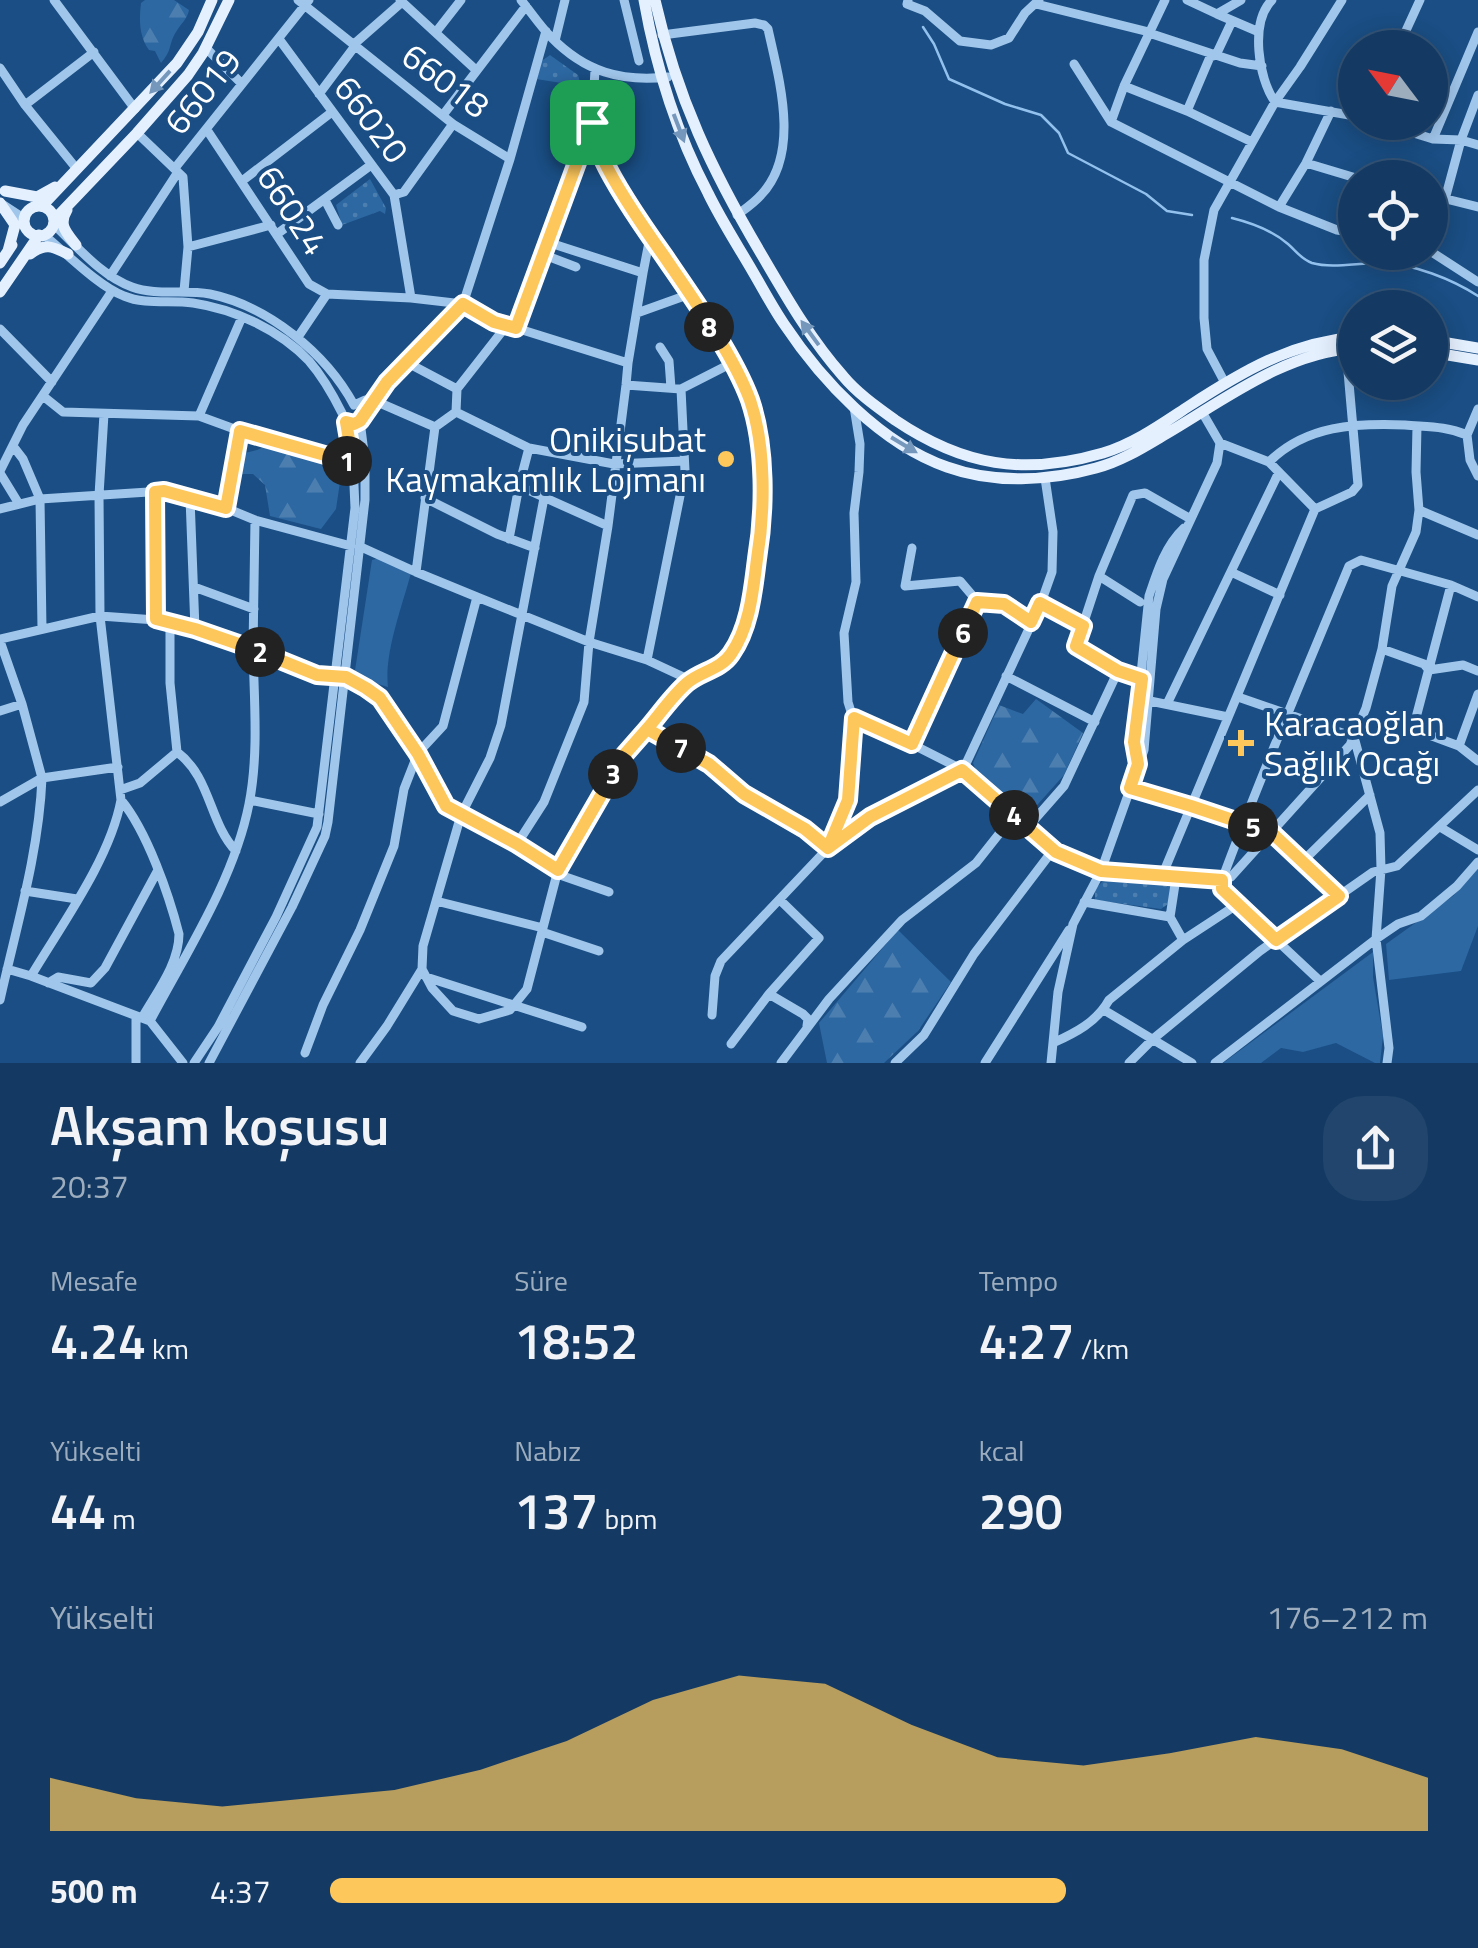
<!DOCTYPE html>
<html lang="tr">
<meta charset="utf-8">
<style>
:root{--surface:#143a63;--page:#21456c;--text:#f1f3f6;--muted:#9dadbe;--line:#335478;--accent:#fdc75c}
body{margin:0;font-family:"Titillium Web",sans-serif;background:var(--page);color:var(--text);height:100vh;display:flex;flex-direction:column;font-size:38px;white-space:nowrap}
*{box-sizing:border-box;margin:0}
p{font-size:32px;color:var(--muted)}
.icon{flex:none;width:55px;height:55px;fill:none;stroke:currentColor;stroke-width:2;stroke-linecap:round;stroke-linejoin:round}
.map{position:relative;height:1063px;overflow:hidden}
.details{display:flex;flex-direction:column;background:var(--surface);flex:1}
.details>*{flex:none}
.needle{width:65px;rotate:302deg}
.fabs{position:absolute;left:1338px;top:30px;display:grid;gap:20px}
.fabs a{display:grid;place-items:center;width:110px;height:110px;border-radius:50%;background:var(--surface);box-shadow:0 5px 25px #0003,0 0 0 2px var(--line);font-size:50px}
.pin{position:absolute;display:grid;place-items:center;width:85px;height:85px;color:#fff;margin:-42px;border-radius:20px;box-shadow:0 5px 15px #0006}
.km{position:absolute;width:50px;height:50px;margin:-25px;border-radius:50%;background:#222;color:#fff;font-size:28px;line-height:50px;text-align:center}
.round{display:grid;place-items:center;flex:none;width:105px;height:105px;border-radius:40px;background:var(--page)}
.summary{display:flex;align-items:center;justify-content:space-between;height:170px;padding:0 50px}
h1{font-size:55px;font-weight:600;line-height:75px}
.figures{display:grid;grid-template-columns:repeat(3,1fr);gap:15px;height:170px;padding:10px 50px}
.figures div{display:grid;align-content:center}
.figures b{font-size:50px;font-weight:600}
.figures small{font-size:28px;font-weight:400}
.figures p{font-size:28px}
.chart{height:280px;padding:20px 50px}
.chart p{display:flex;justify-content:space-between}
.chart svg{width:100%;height:180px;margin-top:10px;fill:var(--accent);opacity:.7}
ul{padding:0 50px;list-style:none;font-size:32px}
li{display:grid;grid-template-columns:160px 120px 1fr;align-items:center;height:75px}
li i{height:25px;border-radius:12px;background:var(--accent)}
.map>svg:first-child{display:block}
.green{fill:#2d68a2}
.forest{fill:url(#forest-firs)}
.park{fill:url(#park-dots)}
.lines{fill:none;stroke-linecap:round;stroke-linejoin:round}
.stream{stroke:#93c1ee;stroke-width:2.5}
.minor{stroke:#a0c6eb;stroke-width:9}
.major{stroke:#e5f0ff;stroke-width:11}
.oneway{fill:#7597bb}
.route-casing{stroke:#fff;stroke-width:20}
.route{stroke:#fdc75c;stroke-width:12}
.poi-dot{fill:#fdc75c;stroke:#1a4e84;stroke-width:4}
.labels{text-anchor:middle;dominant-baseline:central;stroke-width:8;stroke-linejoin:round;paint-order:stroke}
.street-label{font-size:35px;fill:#fff;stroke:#1a4e84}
.poi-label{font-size:35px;fill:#fff;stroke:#1a4e84;text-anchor:end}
</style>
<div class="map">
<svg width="1478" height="1063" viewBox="0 0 1478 1063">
<defs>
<pattern id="forest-firs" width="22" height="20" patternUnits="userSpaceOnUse" patternTransform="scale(2.5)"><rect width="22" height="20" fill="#2d68a2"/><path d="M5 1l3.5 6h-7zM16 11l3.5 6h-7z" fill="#4c7fb0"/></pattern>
<pattern id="park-dots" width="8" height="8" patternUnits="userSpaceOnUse" patternTransform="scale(2.5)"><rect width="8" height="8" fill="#2d68a2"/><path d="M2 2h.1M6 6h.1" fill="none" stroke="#4c7fb0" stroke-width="1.8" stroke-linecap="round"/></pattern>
</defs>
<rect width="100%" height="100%" fill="#1a4e84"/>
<!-- green -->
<path class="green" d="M379,558L411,573C402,607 384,653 388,687L354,677L372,560Z
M1478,868V926L1461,971L1389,980L1386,944L1453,896Z
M1373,952V977L1383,1036L1380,1063H1375L1336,1043L1303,1052L1281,1048L1261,1063H1223Z"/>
<!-- forest -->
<path class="forest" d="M145,0H174L189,10C187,20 181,23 176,32C168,45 173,49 161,63L155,51L149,50C139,36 139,20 141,3Z
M268,445L326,463L340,482L336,509L321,529L270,516L265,485L253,474H239L241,454L257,450Z
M1036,699L1083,733L1064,775L1030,813L980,780L973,763L999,705L1023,714Z
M898,930L951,982L918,1031L884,1063H827L819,1023Z"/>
<!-- park -->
<path class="park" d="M550,55L578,75L581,86L536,79L540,62Z
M370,179L386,208L385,214L380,211L342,225L336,205Z
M1120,877L1172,882L1168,904L1161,909L1095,900V889L1102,882Z"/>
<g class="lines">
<!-- stream -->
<path class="stream" d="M923,27L934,44L949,79L1005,104L1041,115L1059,133L1068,153L1146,194L1167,211L1192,215
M1232,218C1252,223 1272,230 1288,244C1296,251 1301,259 1312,263C1333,269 1361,262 1383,263C1413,264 1452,279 1478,296"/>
<!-- minor -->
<path class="minor" d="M54,0L135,109
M298,0L453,124L510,159
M400,0L476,70
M521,0C531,12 540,26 551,37C585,72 621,82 668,77
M624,0L639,61
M908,0L907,4L925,11L960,41L991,45L1009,38L1025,13L1039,0
M1187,0L1217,14L1241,0
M1272,0C1250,22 1258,78 1275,102
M1036,4L1149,32
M1217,14L1259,32
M436,32L461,0
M1149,33L1240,63L1262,66
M662,35L755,23L764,25L768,29C779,79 801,153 761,195C754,203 745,209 737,215
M279,39L394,195L411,298
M555,41L565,0
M353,45L402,2
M206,48L242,84
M1398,48L1420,0
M1074,64L1111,122L1279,207L1337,230L1355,233
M0,68L25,105L76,168
M1124,86L1187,111L1252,142
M319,94L355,46
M1275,102L1355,116
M25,105L94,52
M1187,111L1210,57L1216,55L1232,21
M443,115L526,6
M592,122L602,158L650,236L690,294L732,363L750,400L757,427L763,520L752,594L742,633L730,656L714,670L690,680
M1111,122L1124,86L1165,0
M1378,122L1433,139L1461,140L1478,145
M207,130L309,284L327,294L411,298L463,304L494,322L516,328
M137,133L183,177L188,247L184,291
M1433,139L1478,32
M1306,163L1356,178
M175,168L309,0
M242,181L332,112
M394,195L404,192L453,124
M1430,195L1478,207
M325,200L338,225
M2,204L25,219
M1279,207L1306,163L1331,111
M53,224C77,246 101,276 132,287C157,296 184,289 210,294C268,306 326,353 354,405L365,400H373L435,427L456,412L529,448L519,486L608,526
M277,234L371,165
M44,235C65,252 99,287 124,296C145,305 170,300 193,303C234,309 280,330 309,361C323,377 333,395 342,413
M547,242L643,273L628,363
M188,247L271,225
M1430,251L1478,282
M1431,251L1461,140L1478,95
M542,254L576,267
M643,273L650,237
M110,276L178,172
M637,313L690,294
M0,329L52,382
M298,337L327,294
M660,347L669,361L671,388
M406,362L457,389L456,412
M1225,383L1207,349L1204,318V260L1214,210L1275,102L1300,67L1342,0
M457,389L507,325
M681,389L732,363
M43,396L63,412L199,416L240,431L353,463
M199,416L242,317
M361,418L387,382L463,304L510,159L546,31
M435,427L416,572L477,597L443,726L418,753L446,806L517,844L558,870
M1467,435L1478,409
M1220,443L1269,462L1315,509
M13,446L23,459L40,499L42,629
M529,448L614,464L684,461
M1269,462C1306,425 1356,423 1405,425C1427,427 1446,426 1467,435L1470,460L1478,476
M0,471L23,425L112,291
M0,473L19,504
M155,492L157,619
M190,498L195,629
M425,498L497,534L535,548
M544,498L501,725L490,758L461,815L423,946L422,969L432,988L453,1011L479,1019L510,1010L527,989L558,870L625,754L690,680L647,660
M226,508L240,431
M0,509L40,499L164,491L226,508L255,520L351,546
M1419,510L1478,535
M509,539L519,486
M361,547L416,572
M912,548L905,586L960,581L977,601L1004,604L1031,622
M1231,572L1280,595
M1099,576L1140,602
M1451,585L1413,729L1459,746L1478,761
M194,587L254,609
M477,597L589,642L647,660L685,471L681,389L626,385
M1041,603L1083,626
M0,639L100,616L99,495L104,414
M0,641L22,704L42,778L0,802
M1382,649L1424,664L1429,670L1463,665L1478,671
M1006,676L1095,722
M1142,679L1118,671L1076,646L1099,576L1133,495L1145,493L1189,518
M1238,697L1354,737L1380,833L1381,869L1376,939L1389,1048L1387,1063
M1150,701L1228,717
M1167,704L1279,472
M0,711L22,704
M853,718L888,732L963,770L1056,852L1101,871L1222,880L1231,877L1350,745L1366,708L1382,649L1392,586L1416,532L1419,510L1416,472L1417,426
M647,729L709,763L744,794L805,829L828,848L848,800L853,718L848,702L844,633L856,582L854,513L859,472L860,444L854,407
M912,744L977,601
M1459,746L1478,694
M177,752C211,777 209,823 236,851
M1138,762L1134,742L1149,596C1157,572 1165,546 1184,528
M1130,789L1191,805L1271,833L1339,896
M120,790L140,783L177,752L170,683V621
M121,800C147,831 169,895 179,934C179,964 156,993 142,1018
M250,800L319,814
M1028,827L1064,786L1118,671
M1440,827L1478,850
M517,844L544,802L584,702L589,642L608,526L626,385L628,363L516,328L592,122L595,70
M1303,861L1370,795
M557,874L609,892
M1162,876L1315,509L1352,492L1358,485L1346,349
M1176,878L1170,917L1183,940
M25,891L77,899
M436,901L543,928
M1084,902L1170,917
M542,932L599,951
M7,969L31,976C62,924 110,859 121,800L100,616L170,621L253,649L255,520
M31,976L150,1021L183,1063
M426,977L582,1027
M1320,981L1222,889V880C1261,774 1306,670 1349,566L1361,560L1451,585L1478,597
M48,983L58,977L91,983L105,968L158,870
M769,994L803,1014L808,1019L807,1026
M0,1000C16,928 39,853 42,778L118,767
M1104,1010L1192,1063
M712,1015L715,976L721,961L828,848L845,835L870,817L963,770L1041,603L1052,572L1053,532L1045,478
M136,1016V1063
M150,1021C186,953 234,880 249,804C259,754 254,699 253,649L317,675L345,677L366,688L380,698L418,753L404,789L394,846L360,930L323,1005L305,1053
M1053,1043C1075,1033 1097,1022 1109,1000L1183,940L1238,904
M731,1044L769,994L819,938L780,900
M194,1063L218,1027L276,917L317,827L355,508L353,463L346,422
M209,1063L292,907L325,836L328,822L365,500V460L360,421
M360,1063L387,1026L422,969
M781,1063L829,999L902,920L976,863L1014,815
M895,1063L924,1035L974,954L1053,850
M985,1063L1069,930
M1051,1063L1058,992L1073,924L1101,871L1144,750L1156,609L1163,579L1217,463L1220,443L1202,412
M1129,1063L1153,1039L1260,951L1373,872L1397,866L1478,790
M1215,1063L1376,939L1398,924L1421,916L1457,886L1478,862"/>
<!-- major -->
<path class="major" d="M644,0C656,68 676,132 708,193C721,220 738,246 753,272C763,289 773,308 784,324C822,381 881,444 947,467C994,484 1049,481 1096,468C1123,461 1147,445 1171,431C1228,397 1286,353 1355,348
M655,0C677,98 712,171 763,257C787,298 811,340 843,376C857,393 877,407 895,420C963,466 1024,476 1103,453C1134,444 1163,423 1189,406C1243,371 1290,343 1355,337
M5,191L37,197L55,187
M0,203L15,225L8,251
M42,206L177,63L198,32L212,0
M24 221a15 15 0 1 1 30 0a15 15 0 1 1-30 0Z
M67,210C58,225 66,232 76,245
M54,220L137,133L188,75L203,53L229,0
M30,254C45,243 52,246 68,254
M0,263L12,245
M0,292L39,235
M1430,340L1478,348
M1430,352L1478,360"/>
</g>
<!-- one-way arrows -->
<defs><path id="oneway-solid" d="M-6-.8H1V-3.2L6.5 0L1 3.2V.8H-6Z" transform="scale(2.5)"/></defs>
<g class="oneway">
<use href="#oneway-solid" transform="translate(160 82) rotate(132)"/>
<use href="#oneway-solid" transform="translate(679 128) rotate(69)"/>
<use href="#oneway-solid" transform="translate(810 333) rotate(-126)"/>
<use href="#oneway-solid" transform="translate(904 445) rotate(31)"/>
</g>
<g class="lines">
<defs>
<path id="route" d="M592,122L516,328L494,322L463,304L387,382L360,421L354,424L346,422L353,463L240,431L226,508L164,491L155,492L156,619L195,629L253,649L317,675L346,677L366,688L380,698L418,754L446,806L517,844L558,870L625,754L647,729L709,764L744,794L805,829L828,848L870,817L962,770L1056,852L1101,871L1222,880V889L1276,940L1339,896L1272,833L1191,806L1130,788L1138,764L1134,742L1142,679L1118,671L1076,646L1083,626L1040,603L1031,622L1004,604L977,602L912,744L854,718L848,800L828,848L805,829L744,794L709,764L647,729C660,714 672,696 687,683C701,671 720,670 731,654C750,627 753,590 757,559C765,511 766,447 750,400C733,354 692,297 664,256C644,228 617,189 603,159C597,148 595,134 592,122"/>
</defs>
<!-- route casing -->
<use href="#route" class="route-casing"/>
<!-- route -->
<use href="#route" class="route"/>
</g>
<!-- markers -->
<g class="poi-dot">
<circle cx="726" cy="459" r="10"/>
<path d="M1236 728h10v10h10v10h-10v10h-10v-10h-10v-10h10z"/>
</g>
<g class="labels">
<!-- street labels -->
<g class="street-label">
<text transform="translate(446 80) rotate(37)">66018</text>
<text transform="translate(202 91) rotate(-51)">66019</text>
<text transform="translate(372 119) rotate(53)">66020</text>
<text transform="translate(293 210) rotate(57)">66024</text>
</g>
<!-- poi labels -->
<g class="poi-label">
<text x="706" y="439">Onikişubat<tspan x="706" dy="40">Kaymakamlık Lojmanı</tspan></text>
<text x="1264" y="723" text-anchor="start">Karacaoğlan<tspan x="1264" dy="40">Sağlık Ocağı</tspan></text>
</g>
</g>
</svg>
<div class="fabs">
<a><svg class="needle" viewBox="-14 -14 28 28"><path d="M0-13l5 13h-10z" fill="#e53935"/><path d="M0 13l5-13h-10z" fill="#9dadbe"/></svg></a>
<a><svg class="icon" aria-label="locate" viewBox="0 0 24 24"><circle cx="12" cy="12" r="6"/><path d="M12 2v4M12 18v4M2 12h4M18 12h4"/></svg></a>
<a><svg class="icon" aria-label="layers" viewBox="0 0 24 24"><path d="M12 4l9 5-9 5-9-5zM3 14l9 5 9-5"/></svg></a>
</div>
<div class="pin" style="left:592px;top:122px;background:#1e9e55"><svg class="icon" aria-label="arrive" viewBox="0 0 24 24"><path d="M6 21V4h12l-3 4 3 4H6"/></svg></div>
<b class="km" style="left:347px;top:461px">1</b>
<b class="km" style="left:260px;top:652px">2</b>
<b class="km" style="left:613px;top:774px">3</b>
<b class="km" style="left:1014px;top:815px">4</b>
<b class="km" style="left:1253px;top:827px">5</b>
<b class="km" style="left:963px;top:633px">6</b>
<b class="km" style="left:681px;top:748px">7</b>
<b class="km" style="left:709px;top:327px">8</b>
</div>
<section class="details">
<div class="summary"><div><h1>Akşam koşusu</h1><p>20:37</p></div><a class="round"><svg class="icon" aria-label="share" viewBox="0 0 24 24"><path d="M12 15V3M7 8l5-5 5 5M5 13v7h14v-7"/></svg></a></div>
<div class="figures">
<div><p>Mesafe</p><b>4.24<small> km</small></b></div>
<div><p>Süre</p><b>18:52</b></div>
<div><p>Tempo</p><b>4:27<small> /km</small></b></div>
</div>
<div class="figures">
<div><p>Yükselti</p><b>44<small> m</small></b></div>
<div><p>Nabız</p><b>137<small> bpm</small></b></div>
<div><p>kcal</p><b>290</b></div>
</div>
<div class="chart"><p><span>Yükselti</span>176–212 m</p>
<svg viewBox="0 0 160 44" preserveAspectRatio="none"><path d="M0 44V31L10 36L20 38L30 36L40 34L50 29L60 22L70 12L80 6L90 8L100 18L110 26L120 28L130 25L140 21L150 24L160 31V44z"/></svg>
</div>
<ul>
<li><b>500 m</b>4:37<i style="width:67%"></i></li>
</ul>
</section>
